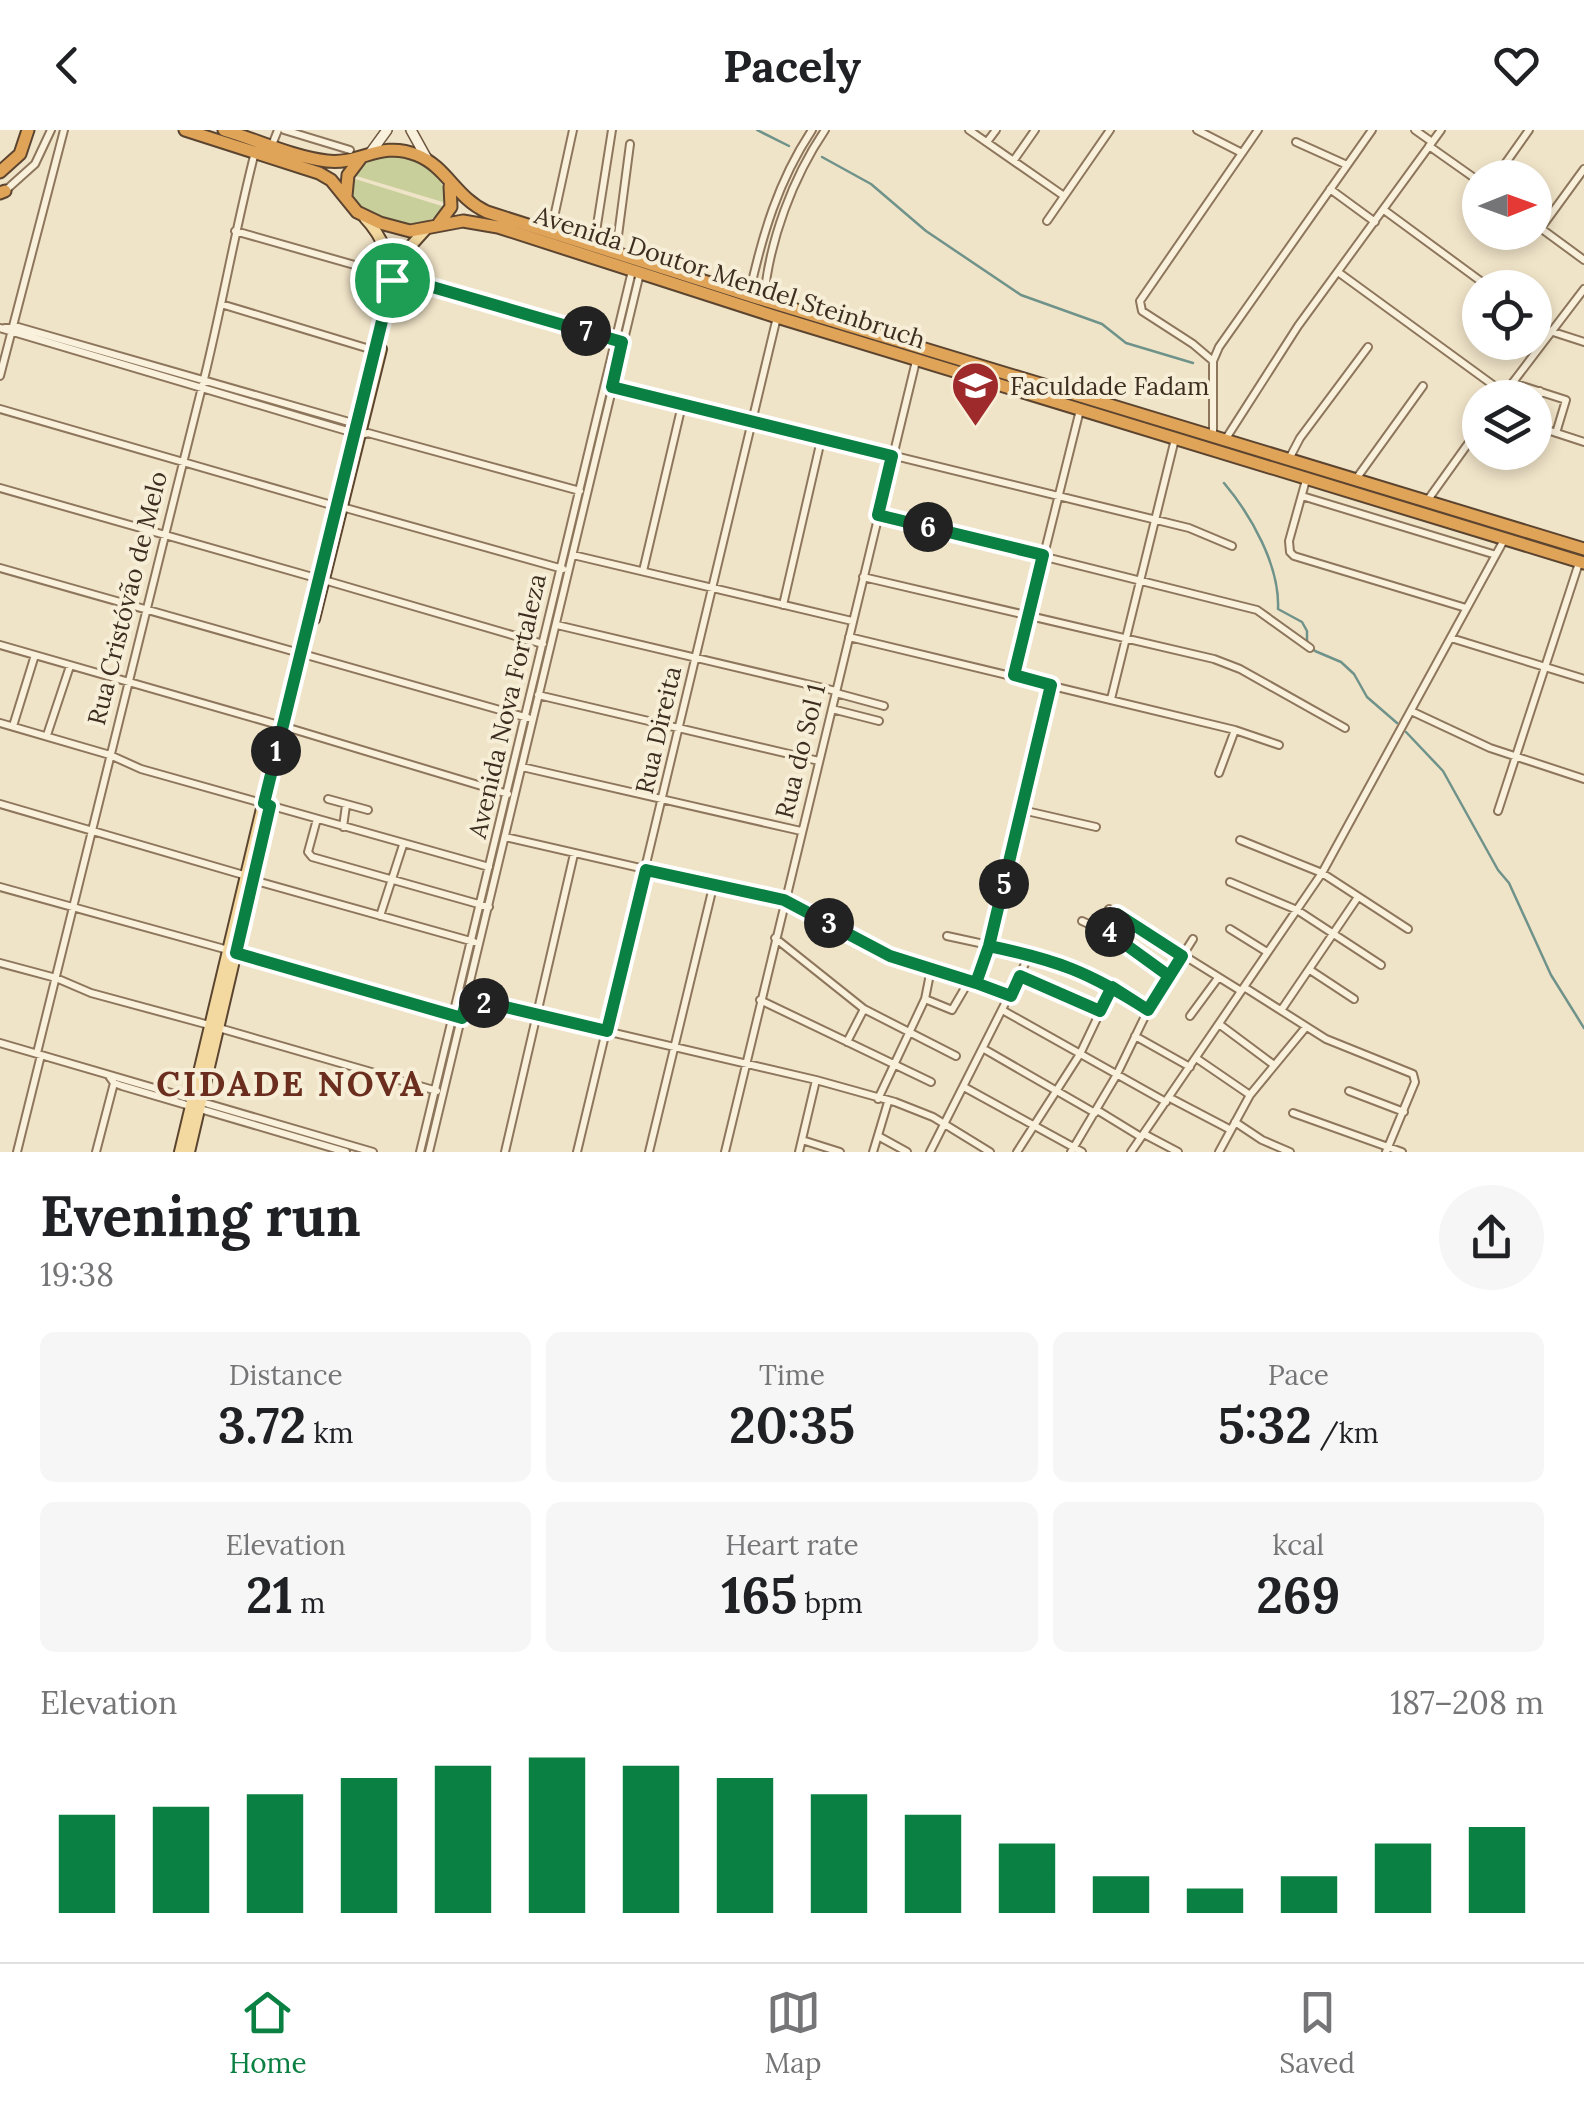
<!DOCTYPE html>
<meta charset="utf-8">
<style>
:root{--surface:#fff;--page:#f6f6f6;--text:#202124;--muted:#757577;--line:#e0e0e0;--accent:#0b8043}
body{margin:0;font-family:Lora,serif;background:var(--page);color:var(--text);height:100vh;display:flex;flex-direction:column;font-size:38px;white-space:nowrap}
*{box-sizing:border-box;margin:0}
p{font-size:32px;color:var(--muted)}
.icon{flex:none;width:55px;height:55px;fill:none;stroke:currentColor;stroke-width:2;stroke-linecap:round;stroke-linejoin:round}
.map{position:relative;height:1022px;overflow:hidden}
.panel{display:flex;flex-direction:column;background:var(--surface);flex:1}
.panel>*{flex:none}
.needle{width:65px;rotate:89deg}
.tools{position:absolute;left:1462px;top:30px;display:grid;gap:20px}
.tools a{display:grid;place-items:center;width:90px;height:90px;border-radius:50%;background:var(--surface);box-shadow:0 5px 15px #0003;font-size:50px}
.pin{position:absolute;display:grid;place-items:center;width:85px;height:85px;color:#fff;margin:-42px;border:5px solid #fff;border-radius:50%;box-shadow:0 2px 10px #0007}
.km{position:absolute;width:50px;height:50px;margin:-25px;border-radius:50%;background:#222;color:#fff;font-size:28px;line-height:50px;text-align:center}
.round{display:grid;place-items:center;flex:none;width:105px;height:105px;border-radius:52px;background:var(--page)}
.head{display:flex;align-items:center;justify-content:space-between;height:170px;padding:0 40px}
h1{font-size:55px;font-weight:700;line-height:75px}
.metrics{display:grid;grid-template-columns:repeat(3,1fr);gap:15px;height:170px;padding:10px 40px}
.metrics div{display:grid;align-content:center;border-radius:15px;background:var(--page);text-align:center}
.metrics b{font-size:50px;font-weight:700}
.metrics small{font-size:28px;font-weight:400}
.metrics p{font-size:28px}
.chart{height:280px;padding:20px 40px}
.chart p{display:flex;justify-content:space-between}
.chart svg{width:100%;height:180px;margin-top:10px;stroke:var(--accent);stroke-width:6}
header{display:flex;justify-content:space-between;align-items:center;height:130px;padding:0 40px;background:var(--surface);font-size:45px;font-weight:700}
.dock{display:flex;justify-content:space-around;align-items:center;height:140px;border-top:2px solid var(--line);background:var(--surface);font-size:28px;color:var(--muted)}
.dock a{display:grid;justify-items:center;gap:5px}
.dock .current{color:var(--accent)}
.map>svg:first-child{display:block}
.green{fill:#c9cf9b}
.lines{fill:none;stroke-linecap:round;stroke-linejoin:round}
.stream{stroke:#6f938a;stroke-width:2.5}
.street-casing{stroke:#8d765c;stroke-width:10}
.secondary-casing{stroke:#6f573f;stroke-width:12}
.primary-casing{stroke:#5b4430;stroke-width:14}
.highway-casing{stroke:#5b4430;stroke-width:15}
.street{stroke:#faf1dc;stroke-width:6}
.secondary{stroke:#faf1dc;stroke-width:9}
.primary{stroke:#f3d9a0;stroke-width:10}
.highway{stroke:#e0a458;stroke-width:11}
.route-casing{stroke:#fff;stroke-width:20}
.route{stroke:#0b8043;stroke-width:12}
.labels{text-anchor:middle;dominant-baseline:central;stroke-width:8;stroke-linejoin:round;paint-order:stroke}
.street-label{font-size:25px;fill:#3d2e20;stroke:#f7eed8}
.poi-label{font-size:25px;fill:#3d2e20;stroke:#f7eed8;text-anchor:start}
.district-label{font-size:35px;font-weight:bold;letter-spacing:2.5px;fill:#6b2e1e;stroke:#f7eed8}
</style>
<header><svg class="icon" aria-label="back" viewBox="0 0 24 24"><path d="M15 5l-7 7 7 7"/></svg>Pacely<svg class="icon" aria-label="heart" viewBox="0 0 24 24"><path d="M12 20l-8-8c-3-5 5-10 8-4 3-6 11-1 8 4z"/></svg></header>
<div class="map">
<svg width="1584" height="1022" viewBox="0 0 1584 1022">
<rect width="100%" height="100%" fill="#f0e4c8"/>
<!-- green -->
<path class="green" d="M379,26C412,26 444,35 446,73L353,45L360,36Z
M352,48L445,77C423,108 370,96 351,66Z"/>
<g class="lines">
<!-- stream -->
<path class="stream" d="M757,0L789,16
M822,27L871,54L926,101L1021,165L1102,194L1126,213L1193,233
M1224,353C1251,385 1280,436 1278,479L1302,492L1307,501V512L1315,521L1341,532L1354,544L1367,567L1397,593
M1406,602L1443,641L1498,740L1509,753L1551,845L1584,898"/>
<defs>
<path id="street" d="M284,0L350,20
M969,0L1064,66
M1197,0L1242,23
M1415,0L1432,12
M987,12L996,0
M1296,12L1347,35
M272,15L278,0
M1429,16L1480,52
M1014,30L1035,0
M1495,48L1529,0
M1330,59L1375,92
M6,60L35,34L51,0
M1384,80L1490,158
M1047,91L1110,0
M1535,94L1584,130
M1541,98L1584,39
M235,101L618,210
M551,101L573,0
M594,114L612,0
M616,121L630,14
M1338,142L1504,263
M749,165C762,106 778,51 812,0
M764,169C769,111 793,47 825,0
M221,174L373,220
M1535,190L1550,201L1584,212
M0,198L320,293L361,305L368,303L580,361
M5,198L18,197L356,294
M1213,231L1193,214L1142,181L1140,171L1258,0
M0,246L64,0
M1513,253L1566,270L1556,303
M609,256L1189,398L1232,416
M1501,268L1584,159
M1535,278L1540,261
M0,279L335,376
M1535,296L1584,312
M1213,308V231L1219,217L1372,0
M1225,310L1298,196L1441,0
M1289,329L1300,308L1368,217
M1356,349L1423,256
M1306,350L1289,411L1290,422L1294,426L1466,478
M0,358L316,448
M1302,366L1496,425
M1427,371L1480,297
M342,377L563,439
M878,385L1257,480L1310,518
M573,425L852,491
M0,438L528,588
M643,441L682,275
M863,447L1214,529L1240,539L1345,598
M324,450L543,514
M783,475L821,310
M557,495L836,561
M849,507L1235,600L1279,615
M1451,508L1584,549
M0,515L282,596
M1014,545L1080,280
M836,563L884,576
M538,565L819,631
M1111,569L1175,309
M832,579L879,591
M1411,581L1490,618L1584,649
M0,593L110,625L141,639L489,737
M13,596L35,525
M289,598L508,664
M47,605L70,536
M522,637L801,701
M1219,643L1235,600
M328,669L368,680
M0,674L247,746
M1022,680L1096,697
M1498,681L1579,433
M317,689L308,722L312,727L489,777
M343,697L346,675
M505,707L784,771L890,825L1011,866
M1240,710L1322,743L1408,799
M253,750L474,812
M1230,752L1297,780L1381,835
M0,757L228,820
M1109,779L1241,861
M380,786L403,715
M1082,791L1119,808L1169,846
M1230,799L1267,822
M1107,801L1117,784
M947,806L1030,824L1079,839L1148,880
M775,808L864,879L956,926
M237,823L455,886
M0,833L56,848L91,863L209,895
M1310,840L1354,869
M1020,846L1100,881
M976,853L989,816L1051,555
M1244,857L1326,909L1413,944L1415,952L1386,1022
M464,868L816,950L895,972L933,987L990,1022
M925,869L952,880L969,851
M760,870L931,952
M1282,879L1358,767
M1004,881L1166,972
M1190,886L1218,848
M1219,894L1274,935
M219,898L437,961
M1135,906L1190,937
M847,912L864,879
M0,913L373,1022
M984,919L1095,983
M37,923C94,698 148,471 205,245C223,171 236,96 255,22
M1196,928L1250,965
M109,946L114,953L122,956L346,1022
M964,957L1082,1022
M1349,961L1404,982
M1170,968L1231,1000
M878,969L925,869L931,839
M1097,980L1141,1007
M1293,983L1402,1022
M1235,992L1262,1010L1290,1022
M1144,1004L1178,1022
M878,1006L907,1022
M802,1010L840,1022
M17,1022L41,925
M96,1022L114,953
M420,1022L632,141
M429,1022L640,143
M505,1022L574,724
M577,1022L777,187
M649,1022L713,757
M725,1022L916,231
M799,1022L816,950
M873,1022L888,972
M930,1022L1030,824
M1017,1022L1080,924L1112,857
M1071,1022L1116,946L1148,880L1193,809
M1131,1022L1322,743L1504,410
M1219,1022L1250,965L1306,897"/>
<path id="secondary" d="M411,0L427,29
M371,22L387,0"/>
<path id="primary" d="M395,159L408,119L426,99
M314,489L381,219
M180,1022L317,448L390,156C393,131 382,106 365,88
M189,1022L260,720"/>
<path id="highway" d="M185,0L319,43L331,50L357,82L380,93L410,101L463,91L498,97L777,187L1584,433
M224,0C257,10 293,27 327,31C361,35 380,10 417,25C447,37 455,67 487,82L757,168L1584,419
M0,42L20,24L28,0
M0,63L5,61
M346,66L348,45L360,29
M439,93L451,77L450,56"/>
</defs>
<!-- street casing -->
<use href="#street" class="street-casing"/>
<!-- secondary casing -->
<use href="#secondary" class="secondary-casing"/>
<!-- primary casing -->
<use href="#primary" class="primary-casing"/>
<!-- highway casing -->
<use href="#highway" class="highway-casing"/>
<!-- street -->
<use href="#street" class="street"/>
<!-- secondary -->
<use href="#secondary" class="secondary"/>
<!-- primary -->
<use href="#primary" class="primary"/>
<!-- highway -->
<use href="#highway" class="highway"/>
</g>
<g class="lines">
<defs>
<path id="route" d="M392,150L264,673L270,676L236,823L462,888L467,868L607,901L646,740L784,770L890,826L976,853L989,816C1057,830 1089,842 1148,880L1169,846L1107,801L1117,784L1182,826L1148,880L1112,857L1100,881L1020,846L1011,866L976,853L989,816L1051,555L1014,545L1043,425L878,385L892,326L612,257L622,212L391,145L392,150"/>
</defs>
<!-- route casing -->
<use href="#route" class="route-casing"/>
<!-- route -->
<use href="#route" class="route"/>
</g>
<!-- icons -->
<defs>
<symbol id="university-pin" viewBox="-11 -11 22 30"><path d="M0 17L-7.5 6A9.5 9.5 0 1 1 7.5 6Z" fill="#9e2a2b" stroke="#f7eed8"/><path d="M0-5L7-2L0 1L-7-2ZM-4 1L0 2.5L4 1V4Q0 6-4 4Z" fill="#fff"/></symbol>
</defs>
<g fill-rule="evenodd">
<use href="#university-pin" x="948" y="228" width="55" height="75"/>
</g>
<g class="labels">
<!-- street labels -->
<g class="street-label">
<text transform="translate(730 147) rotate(18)">Avenida Doutor Mendel Steinbruch</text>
<text transform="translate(127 468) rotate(-76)">Rua Cristóvão de Melo</text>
<text transform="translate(507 576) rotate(-77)">Avenida Nova Fortaleza</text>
<text transform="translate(658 600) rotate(-77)">Rua Direita</text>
<text transform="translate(800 621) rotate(-76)">Rua do Sol 1</text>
</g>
<!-- poi labels -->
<g class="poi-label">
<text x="1010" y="256">Faculdade Fadam</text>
</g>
<!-- district labels -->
<g class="district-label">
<text x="291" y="953">CIDADE NOVA</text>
</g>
</g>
</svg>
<div class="tools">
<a><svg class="needle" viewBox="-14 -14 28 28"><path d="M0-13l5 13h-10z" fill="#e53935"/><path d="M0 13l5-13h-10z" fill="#757577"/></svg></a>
<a><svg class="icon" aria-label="locate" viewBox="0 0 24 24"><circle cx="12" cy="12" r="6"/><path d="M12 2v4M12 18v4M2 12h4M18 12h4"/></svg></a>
<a><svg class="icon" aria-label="layers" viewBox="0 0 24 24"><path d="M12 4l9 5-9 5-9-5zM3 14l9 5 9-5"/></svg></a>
</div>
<div class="pin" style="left:392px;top:150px;background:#1e9e55"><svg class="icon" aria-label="arrive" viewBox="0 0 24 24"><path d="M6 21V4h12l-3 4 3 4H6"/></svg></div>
<b class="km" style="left:276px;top:621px">1</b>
<b class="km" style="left:484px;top:873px">2</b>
<b class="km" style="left:829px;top:793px">3</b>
<b class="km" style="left:1110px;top:802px">4</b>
<b class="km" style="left:1004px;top:754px">5</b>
<b class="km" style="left:928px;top:397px">6</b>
<b class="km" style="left:586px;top:201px">7</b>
</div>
<section class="panel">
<div class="head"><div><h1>Evening run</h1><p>19:38</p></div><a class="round"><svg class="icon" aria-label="share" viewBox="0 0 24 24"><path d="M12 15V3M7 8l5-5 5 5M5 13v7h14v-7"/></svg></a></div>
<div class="metrics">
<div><p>Distance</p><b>3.72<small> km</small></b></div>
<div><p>Time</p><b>20:35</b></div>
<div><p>Pace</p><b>5:32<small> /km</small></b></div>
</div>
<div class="metrics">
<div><p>Elevation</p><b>21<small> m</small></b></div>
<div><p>Heart rate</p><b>165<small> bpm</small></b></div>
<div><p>kcal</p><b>269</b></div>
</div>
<div class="chart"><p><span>Elevation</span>187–208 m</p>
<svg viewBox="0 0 160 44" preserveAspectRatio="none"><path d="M5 44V20M15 44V18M25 44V15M35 44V11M45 44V8M55 44V6M65 44V8M75 44V11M85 44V15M95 44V20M105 44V27M115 44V35M125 44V38M135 44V35M145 44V27M155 44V23"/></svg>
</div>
</section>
<nav class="dock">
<a class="current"><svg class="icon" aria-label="home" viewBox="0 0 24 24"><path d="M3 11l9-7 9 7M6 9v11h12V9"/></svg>Home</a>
<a><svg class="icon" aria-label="map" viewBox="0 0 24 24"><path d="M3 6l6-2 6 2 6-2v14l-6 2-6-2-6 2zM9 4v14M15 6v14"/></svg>Map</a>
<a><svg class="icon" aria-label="saved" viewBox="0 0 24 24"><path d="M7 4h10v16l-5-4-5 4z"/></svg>Saved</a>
</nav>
